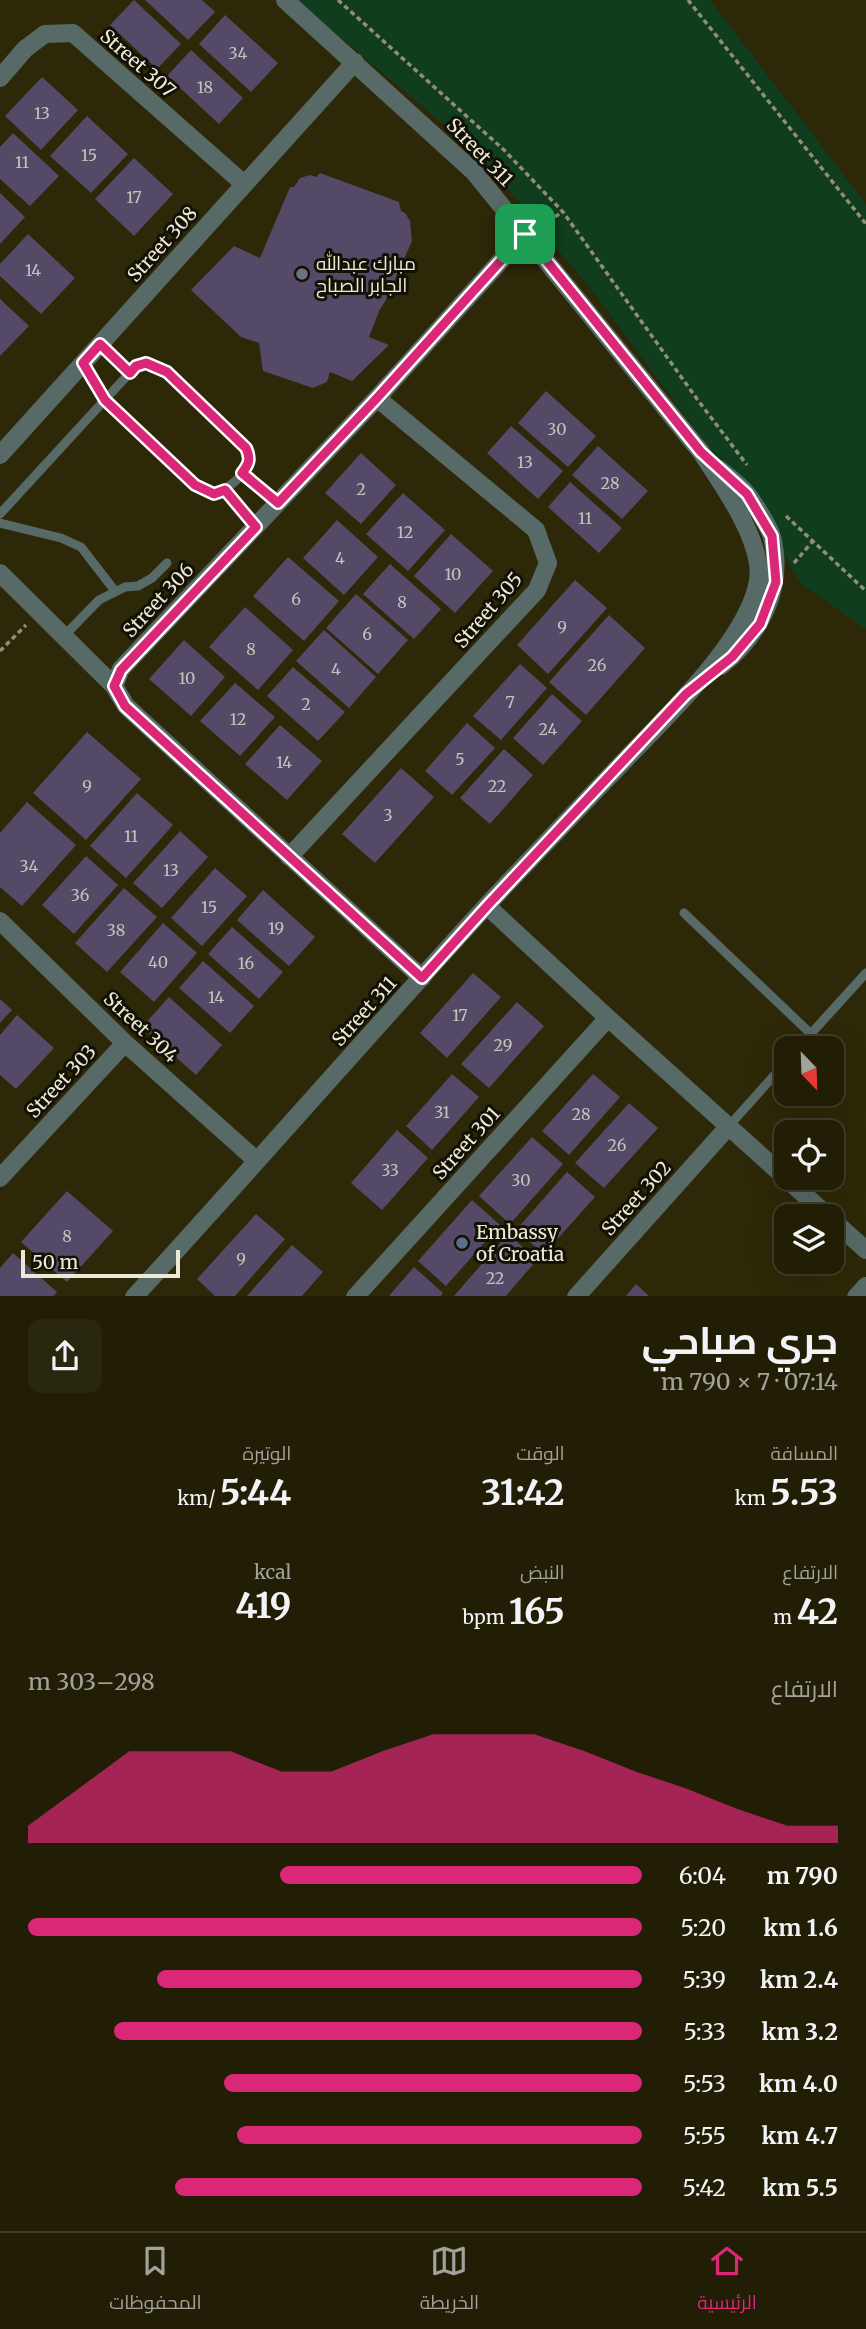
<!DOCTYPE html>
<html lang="ar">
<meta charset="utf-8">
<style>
:root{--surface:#221e05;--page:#2a270f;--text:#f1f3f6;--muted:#a2a29a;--line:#3f3c27;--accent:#db2777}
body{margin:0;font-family:Merriweather,Cairo,serif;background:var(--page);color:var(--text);direction:rtl;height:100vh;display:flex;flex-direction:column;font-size:26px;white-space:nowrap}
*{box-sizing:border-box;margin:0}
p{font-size:23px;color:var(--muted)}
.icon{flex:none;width:38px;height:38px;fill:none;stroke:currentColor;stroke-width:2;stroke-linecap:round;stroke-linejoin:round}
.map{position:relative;height:1296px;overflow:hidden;direction:ltr}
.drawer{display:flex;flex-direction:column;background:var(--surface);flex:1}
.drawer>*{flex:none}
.needle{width:46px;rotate:157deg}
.fabs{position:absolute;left:774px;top:1036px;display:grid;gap:14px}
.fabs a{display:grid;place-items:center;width:70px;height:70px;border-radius:14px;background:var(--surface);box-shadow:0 7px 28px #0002,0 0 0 2px var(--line);font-size:35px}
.scale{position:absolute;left:21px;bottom:18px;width:159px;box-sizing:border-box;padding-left:7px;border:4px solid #ecead7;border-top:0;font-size:19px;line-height:24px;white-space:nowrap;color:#ecead7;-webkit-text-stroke:5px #131005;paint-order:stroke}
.pin{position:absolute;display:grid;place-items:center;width:60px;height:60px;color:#fff;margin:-30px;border-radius:14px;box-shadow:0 4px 10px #0006}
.round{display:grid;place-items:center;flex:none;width:74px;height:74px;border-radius:14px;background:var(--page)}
.summary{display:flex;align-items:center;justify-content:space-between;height:119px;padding:0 28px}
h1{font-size:38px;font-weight:700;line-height:52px}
.stats{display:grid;grid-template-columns:repeat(3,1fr);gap:10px;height:119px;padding:7px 28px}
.stats div{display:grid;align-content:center}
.stats b{font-size:35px;font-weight:700}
.stats small{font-size:19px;font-weight:400}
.stats p{font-size:19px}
.chart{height:196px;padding:14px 28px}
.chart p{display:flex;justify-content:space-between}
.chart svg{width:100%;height:126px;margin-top:7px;fill:var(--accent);opacity:.7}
ul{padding:0 28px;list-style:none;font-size:23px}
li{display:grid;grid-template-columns:112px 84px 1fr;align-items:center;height:52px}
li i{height:18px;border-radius:9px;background:var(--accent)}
.menu{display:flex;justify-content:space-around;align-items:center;height:98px;border-top:2px solid var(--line);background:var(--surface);font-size:19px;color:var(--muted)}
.menu a{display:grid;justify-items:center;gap:4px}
.menu .current{color:var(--accent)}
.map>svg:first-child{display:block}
.green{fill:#0f3d1d}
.building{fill:#544966}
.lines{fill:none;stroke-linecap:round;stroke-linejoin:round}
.path{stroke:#928e75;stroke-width:3.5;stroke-dasharray:5 3.5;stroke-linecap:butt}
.lane{stroke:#586a68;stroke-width:9}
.street{stroke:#586a68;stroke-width:18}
.route-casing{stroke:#fff;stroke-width:14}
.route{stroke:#db2777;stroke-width:9}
.worship-dot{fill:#6b7280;stroke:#131005;stroke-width:2.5}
.service-dot{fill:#5c6f8a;stroke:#131005;stroke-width:2.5}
.labels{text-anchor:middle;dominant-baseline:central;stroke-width:6;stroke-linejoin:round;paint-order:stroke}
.number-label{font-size:16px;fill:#c6c2bb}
.street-label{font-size:19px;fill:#ecead7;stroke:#131005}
.poi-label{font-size:19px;fill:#ecead7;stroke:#131005;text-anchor:start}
</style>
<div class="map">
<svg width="866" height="1297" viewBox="0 0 866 1297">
<rect width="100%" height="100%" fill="#2d2807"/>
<!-- green -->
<path class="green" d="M296,0H710L866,204V629L801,584L781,549L704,441L594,293L479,154Z"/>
<!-- building -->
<path class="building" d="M134,0L181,44L157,69L110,25Z
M145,0H202L215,12L188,40Z
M225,15L278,63L251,92L199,44Z
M191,50L243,98L219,124L167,76Z
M42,77L78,110L41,150L5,116Z
M87,116L128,154L91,193L50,156Z
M13,133L59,176L30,206L0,179V147Z
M134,158L173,194L134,236L95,199Z
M320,173L399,202L401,211L405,213L410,221L412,241L385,302L380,309L369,337L389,345L352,381L330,372L327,382L313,388L263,371L259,343L241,337L191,290L234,246L260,258L290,187H294L300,178L310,175L316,177Z
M0,193L25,217L0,244Z
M28,234L75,278L41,314L0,276V264Z
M0,299L29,326L0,356Z
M546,391L596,436L568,467L518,423Z
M511,426L563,471L538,499L487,453Z
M598,446L648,491L622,519L572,475Z
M361,453L396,485L361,524L325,493Z
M570,482L622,528L599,553L548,507Z
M403,493L445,530L408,571L366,534Z
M337,520L378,557L344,595L303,558Z
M451,534L493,571L455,613L414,576Z
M288,557L339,601L304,641L253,596Z
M390,564L441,609L414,639L363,594Z
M575,580L607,608L548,674L517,645Z
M356,594L408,640L378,674L326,628Z
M245,607L293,650L258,690L209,647Z
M609,615L645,648L586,715L549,682Z
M324,630L376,677L349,708L296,661Z
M184,640L225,677L191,716L149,679Z
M520,664L547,688L501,740L473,716Z
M293,667L345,712L318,741L267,696Z
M235,683L275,717L240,756L200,721Z
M552,694L582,721L543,765L513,738Z
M467,723L495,748L452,795L425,771Z
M280,725L322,761L287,800L245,764Z
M87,732L141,779L86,840L33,793Z
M504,749L533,775L490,824L460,798Z
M401,768L434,797L375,863L342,834Z
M137,793L173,825L126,878L90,846Z
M27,802L76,845L22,906L0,887V833Z
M180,831L208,857L162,908L133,883Z
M86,856L118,885L74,934L42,905Z
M215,868L247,896L202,946L171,918Z
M124,888L157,917L107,972L75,943Z
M263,890L315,937L289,966L237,920Z
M163,923L197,953L154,1002L120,972Z
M232,927L283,972L259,999L208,954Z
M203,961L254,1006L230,1033L179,988Z
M473,973L501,997L447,1058L420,1033Z
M169,997L222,1045L196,1075L142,1027Z
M0,999L12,1010L0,1023Z
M517,1002L544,1026L489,1088L461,1064Z
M17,1015L54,1048L16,1089L0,1075V1035Z
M452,1074L479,1097L432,1150L406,1126Z
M593,1074L620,1097L569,1155L542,1131Z
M629,1103L658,1128L604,1188L575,1163Z
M397,1130L428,1158L382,1210L351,1183Z
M532,1137L563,1164L510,1224L479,1196Z
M567,1172L595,1197L544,1254L516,1230Z
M67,1191L113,1231L67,1282L21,1242Z
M472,1200L500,1225L446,1286L418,1261Z
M256,1214L285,1239L234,1297H216L197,1279Z
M508,1234L537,1260L505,1297H453Z
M292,1245L323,1272L301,1297H246Z
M13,1253L57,1292L53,1297H0V1268Z
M414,1267L443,1293L440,1297H388Z
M636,1284L650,1297H625Z"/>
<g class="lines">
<!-- path -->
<path class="path" d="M338,0L504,150L563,212L697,399L747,465
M688,0L866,224
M540,225L563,212
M786,516L866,591
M794,563L813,541
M0,651L26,625"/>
<!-- lane -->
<path class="lane" d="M100,344L130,373
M242,473L278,503
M225,490L256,527
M0,514L136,366L146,363L157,366L168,372L246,448C255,469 232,487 214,494L203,490L105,399L83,363
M0,523L61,538L81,547L115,591
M63,637L99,600L125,587L138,586L152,578L167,563
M684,913L811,1034
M798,1048L866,973
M728,1127L786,1062"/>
<!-- street -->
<path class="street" d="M0,78L25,49L45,34L73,33L244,184
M0,455L355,62
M719,469C729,477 740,485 748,495C755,504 769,527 772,537C785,588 760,635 721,666
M0,573L114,686
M289,857L537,590L548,563L536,530L377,398
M487,906L608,1018L828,1216
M0,921L125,1043L257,1161
M422,978L126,706L114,686L121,669L377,398L525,234
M0,1178L125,1043
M831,1219L866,1250
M134,1297C253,1167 369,1034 488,904C533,856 579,808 625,760C666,717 748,640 758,581C764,542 722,484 701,452L474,172L285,0
M355,1297L608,1018
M576,1297L728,1127
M856,1297L866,1286"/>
</g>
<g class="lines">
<defs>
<path id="route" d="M525,234L701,452L747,494L772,536L776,582L760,624L732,657L686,694L487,906L422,978L125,706L114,686L121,670L256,527L225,490L214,494L195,485L105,400L83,363L100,344L130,373L136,366L146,363L167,372L246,448C251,459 249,464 242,473L278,503L377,398Z"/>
</defs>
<!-- route casing -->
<use href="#route" class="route-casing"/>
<!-- route -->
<use href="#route" class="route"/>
</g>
<!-- markers -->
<circle class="worship-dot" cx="302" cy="274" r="7"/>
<circle class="service-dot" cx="462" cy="1243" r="7"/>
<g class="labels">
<!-- number labels -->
<g class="number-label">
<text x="238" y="53">34</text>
<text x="205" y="87">18</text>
<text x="42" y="113">13</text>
<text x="89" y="155">15</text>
<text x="22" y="162">11</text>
<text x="134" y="197">17</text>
<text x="33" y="270">14</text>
<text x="557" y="429">30</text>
<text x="525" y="462">13</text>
<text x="610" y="483">28</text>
<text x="361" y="489">2</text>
<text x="585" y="518">11</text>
<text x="405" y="532">12</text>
<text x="340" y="558">4</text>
<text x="453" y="574">10</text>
<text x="296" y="599">6</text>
<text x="402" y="602">8</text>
<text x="562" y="627">9</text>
<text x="367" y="634">6</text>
<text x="251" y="649">8</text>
<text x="597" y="665">26</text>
<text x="336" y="669">4</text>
<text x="187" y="678">10</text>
<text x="510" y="702">7</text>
<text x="306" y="704">2</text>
<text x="238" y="719">12</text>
<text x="548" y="729">24</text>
<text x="460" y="759">5</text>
<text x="284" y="762">14</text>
<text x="87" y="786">9</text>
<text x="497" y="786">22</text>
<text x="388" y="815">3</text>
<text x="131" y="836">11</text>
<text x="29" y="866">34</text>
<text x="171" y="870">13</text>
<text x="80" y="895">36</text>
<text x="209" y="907">15</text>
<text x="276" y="928">19</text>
<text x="116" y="930">38</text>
<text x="158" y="962">40</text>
<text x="246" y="963">16</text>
<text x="216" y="997">14</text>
<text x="460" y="1015">17</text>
<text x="503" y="1045">29</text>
<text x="442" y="1112">31</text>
<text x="581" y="1114">28</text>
<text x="617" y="1145">26</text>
<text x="390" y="1170">33</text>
<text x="521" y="1180">30</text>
<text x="67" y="1236">8</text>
<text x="241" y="1259">9</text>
<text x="495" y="1278">22</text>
</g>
<!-- street labels -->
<g class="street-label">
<text transform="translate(138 63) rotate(41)">Street 307</text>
<text transform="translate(480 152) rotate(46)">Street 311</text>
<text transform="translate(162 244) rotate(-48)">Street 308</text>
<text transform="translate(158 600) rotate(-47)">Street 306</text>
<text transform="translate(488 610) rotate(-49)">Street 305</text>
<text transform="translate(364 1011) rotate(-48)">Street 311</text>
<text transform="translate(141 1027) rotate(43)">Street 304</text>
<text transform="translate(61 1081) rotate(-47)">Street 303</text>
<text transform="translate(466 1143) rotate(-48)">Street 301</text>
<text transform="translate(636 1198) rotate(-48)">Street 302</text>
</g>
<!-- poi labels -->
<g class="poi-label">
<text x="316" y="263">مبارك عبدالله<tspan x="316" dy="22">الجابر الصباح</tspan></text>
<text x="476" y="1232">Embassy<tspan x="476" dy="22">of Croatia</tspan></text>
</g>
</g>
</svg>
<div class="fabs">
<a><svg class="needle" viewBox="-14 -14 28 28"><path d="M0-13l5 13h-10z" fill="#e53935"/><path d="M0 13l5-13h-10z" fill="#a2a29a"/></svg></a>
<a><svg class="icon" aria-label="locate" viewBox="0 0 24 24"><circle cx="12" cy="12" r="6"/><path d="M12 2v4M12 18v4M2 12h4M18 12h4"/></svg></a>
<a><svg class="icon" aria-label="layers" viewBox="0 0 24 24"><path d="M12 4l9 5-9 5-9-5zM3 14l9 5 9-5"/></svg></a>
</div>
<div class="scale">50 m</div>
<div class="pin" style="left:525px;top:234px;background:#1e9e55"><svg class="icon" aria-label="arrive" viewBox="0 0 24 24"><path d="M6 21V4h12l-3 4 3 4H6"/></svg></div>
</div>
<section class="drawer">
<div class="summary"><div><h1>جري صباحي</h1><p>07:14 · 7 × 790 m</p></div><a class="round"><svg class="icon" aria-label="share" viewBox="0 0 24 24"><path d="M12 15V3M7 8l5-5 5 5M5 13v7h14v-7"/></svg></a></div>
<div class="stats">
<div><p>المسافة</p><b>5.53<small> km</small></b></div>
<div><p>الوقت</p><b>31:42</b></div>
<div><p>الوتيرة</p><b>5:44<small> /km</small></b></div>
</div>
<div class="stats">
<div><p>الارتفاع</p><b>42<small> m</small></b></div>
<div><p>النبض</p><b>165<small> bpm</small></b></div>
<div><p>kcal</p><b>419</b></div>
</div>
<div class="chart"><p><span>الارتفاع</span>298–303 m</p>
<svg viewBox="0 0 160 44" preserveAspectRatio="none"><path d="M0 44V38L10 25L20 12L30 12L40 12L50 19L60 19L70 12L80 6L90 6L100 6L110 12L120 19L130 25L140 32L150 38L160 38V44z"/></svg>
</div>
<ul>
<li><b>790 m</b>6:04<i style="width:59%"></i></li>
<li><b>1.6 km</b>5:20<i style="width:100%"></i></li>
<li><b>2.4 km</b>5:39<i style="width:79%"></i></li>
<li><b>3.2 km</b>5:33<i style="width:86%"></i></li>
<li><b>4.0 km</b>5:53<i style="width:68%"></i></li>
<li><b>4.7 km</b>5:55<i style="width:66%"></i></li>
<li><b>5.5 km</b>5:42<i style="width:76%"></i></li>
</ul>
</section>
<nav class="menu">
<a class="current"><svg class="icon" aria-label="home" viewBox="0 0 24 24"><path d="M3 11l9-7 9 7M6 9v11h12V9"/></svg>الرئيسية</a>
<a><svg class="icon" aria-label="map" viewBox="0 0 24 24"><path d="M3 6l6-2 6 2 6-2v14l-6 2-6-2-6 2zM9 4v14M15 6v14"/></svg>الخريطة</a>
<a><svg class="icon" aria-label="saved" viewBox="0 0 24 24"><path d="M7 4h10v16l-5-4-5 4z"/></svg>المحفوظات</a>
</nav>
